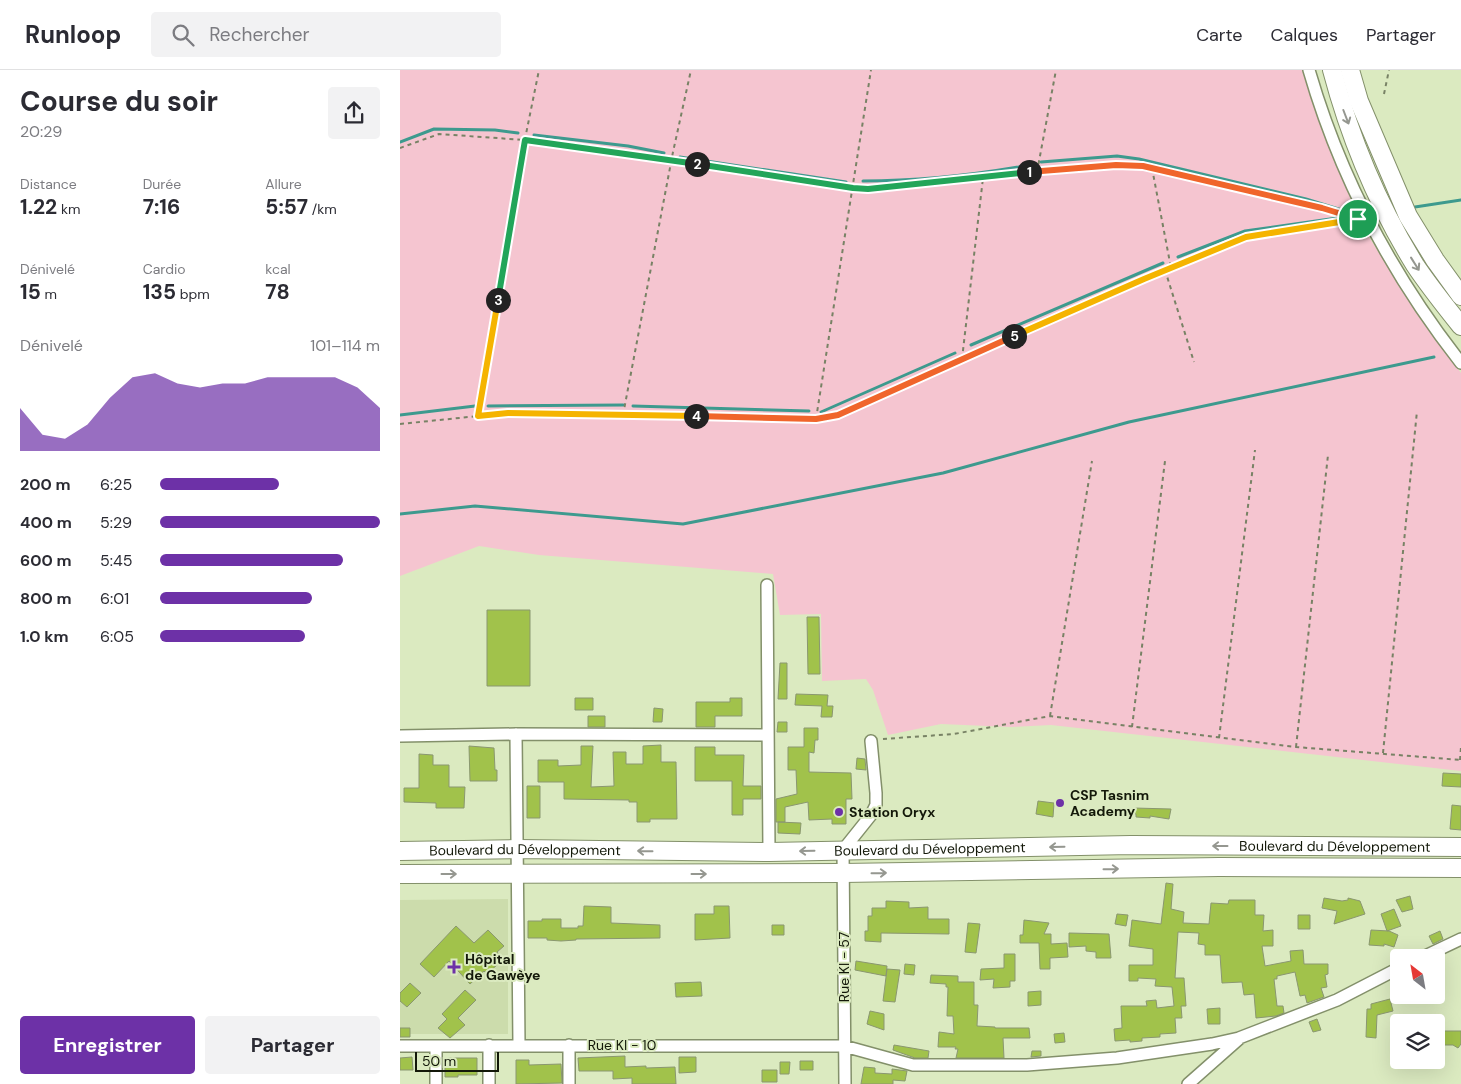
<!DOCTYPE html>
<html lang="fr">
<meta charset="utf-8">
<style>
:root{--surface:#fff;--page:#f2f2f3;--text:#2b2b33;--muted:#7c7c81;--line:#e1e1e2;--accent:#6d31a7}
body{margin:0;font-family:"DM Sans",sans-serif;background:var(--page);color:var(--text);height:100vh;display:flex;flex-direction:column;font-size:19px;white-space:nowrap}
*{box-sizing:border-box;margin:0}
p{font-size:16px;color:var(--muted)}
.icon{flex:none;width:28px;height:28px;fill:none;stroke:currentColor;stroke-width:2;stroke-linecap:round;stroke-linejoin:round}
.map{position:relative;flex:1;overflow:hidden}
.panel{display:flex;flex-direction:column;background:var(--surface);width:400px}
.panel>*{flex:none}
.needle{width:32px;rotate:329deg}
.buttons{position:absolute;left:990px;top:879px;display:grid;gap:10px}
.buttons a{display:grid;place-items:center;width:55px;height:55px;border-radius:5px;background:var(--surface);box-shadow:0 5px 20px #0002;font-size:25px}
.scale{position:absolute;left:15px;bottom:12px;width:84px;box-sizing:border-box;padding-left:5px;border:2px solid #131809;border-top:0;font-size:14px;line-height:18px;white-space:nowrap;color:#131809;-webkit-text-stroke:4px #dbeac0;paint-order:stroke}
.pin{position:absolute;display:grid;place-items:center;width:42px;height:42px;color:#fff;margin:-21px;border:2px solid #fff;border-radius:50%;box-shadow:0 1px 5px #0007}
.km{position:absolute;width:25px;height:25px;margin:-12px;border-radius:50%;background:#222;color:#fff;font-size:14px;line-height:25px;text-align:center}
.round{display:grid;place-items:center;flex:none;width:52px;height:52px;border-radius:5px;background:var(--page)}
.overview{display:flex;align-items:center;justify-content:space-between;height:85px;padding:0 20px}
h1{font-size:28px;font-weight:700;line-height:38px}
.metrics{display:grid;grid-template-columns:repeat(3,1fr);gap:8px;height:85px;padding:5px 20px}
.metrics div{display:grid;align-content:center}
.metrics b{font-size:21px;font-weight:700}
.metrics small{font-size:14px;font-weight:400}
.metrics p{font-size:14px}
.chart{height:140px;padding:10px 20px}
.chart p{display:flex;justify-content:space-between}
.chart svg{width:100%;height:90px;margin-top:5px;fill:var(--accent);opacity:.7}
.primary-button{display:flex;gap:10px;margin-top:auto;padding:10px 20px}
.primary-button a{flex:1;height:58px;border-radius:5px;background:var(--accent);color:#fff;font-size:20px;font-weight:700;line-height:58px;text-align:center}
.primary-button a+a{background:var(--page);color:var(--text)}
ul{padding:0 20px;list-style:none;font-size:16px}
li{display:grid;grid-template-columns:80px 60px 1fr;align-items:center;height:38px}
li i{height:12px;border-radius:6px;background:var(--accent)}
header{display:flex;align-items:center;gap:30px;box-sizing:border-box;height:70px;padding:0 25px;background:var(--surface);border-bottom:1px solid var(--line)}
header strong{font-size:24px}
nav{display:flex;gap:28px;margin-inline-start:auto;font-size:18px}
.search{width:350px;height:45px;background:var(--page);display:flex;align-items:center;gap:12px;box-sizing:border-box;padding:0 18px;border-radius:5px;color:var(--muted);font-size:19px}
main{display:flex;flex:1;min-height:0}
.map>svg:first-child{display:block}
.built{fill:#ccdcac}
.green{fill:#f5c5d0}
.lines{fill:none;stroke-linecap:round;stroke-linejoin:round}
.stream{stroke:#3d9a8e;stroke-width:3}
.building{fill:#a1c24b;stroke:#8a9770}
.minor-casing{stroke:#83906a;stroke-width:14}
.trunk-casing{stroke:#83906a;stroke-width:20}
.path{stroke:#788265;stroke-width:2;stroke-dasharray:4 4;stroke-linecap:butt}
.minor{stroke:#fff;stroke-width:11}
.trunk{stroke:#fff;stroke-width:18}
.oneway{stroke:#959790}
.split-1-casing{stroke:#fff;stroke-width:10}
.split-2-casing{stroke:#fff;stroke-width:10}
.split-3-casing{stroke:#fff;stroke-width:10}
.split-4-casing{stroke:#fff;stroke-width:10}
.split-5-casing{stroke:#fff;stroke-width:10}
.split-6-casing{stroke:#fff;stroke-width:10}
.split-1{stroke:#f0652b;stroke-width:6}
.split-2{stroke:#22a559;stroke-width:6}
.split-3{stroke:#22a559;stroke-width:6}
.split-4{stroke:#f5b400;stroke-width:6}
.split-5{stroke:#f0652b;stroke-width:6}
.split-6{stroke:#f5b400;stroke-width:6}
.poi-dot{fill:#6d31a7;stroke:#dbeac0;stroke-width:2}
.labels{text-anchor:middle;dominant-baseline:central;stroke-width:4;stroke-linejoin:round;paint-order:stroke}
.poi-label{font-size:14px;font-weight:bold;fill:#131809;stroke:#dbeac0;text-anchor:start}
.street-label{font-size:14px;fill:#131809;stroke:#dbeac0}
</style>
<header>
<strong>Runloop</strong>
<div class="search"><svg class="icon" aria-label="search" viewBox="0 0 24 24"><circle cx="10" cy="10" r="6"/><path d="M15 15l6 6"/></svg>Rechercher</div>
<nav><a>Carte</a><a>Calques</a><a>Partager</a></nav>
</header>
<main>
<section class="panel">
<div class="overview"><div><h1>Course du soir</h1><p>20:29</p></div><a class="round"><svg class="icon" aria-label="share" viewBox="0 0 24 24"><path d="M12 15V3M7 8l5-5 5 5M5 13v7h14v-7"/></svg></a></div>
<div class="metrics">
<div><p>Distance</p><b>1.22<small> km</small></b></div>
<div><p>Durée</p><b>7:16</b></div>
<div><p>Allure</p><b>5:57<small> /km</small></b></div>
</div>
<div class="metrics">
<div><p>Dénivelé</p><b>15<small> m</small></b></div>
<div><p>Cardio</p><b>135<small> bpm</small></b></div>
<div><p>kcal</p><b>78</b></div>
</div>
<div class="chart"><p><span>Dénivelé</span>101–114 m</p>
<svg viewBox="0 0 160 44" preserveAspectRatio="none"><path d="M0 44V23L10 36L20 38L30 31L40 18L50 8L60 6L70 11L80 13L90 11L100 11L110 8L120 8L130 8L140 8L150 13L160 23V44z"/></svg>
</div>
<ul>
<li><b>200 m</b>6:25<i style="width:54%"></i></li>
<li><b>400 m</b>5:29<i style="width:100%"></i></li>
<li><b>600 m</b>5:45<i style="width:83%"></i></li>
<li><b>800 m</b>6:01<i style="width:69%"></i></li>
<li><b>1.0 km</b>6:05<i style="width:66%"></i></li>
</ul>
<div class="primary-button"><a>Enregistrer</a><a>Partager</a></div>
</section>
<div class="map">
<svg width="1061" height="1014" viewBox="0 0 1061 1014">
<rect width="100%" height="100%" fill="#dbeac0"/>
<!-- built -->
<path class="built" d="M108,829V964H0V830Z"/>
<!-- green -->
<path class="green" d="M0,0H905L924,63L962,156L1011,233L1061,303V701L651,655L611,657L541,654L488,665L473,620L466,609L422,611L421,544L380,545L373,504L139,485L79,476L0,506Z"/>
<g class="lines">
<!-- stream -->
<path class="stream" d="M134,65L228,76L264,83
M0,72L34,59L95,60L118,63
M280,87L446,112
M641,92L717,86L739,89L906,129L958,145
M463,111C519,111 574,105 630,95
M1015,137L1061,130
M778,187L845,161L937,148
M571,275L763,193
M88,336L223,335
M233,336L409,341
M421,342L555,283
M0,345L75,336
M0,444L75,436L283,454L543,403L729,352L1034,287"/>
</g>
<!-- building -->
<path class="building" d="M87,540H130V616H87Z
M407,547H419L420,604H408Z
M380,593H387V629H378Z
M396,624L428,625L427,636H433L432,647H421L422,636L395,635Z
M175,628H193V640H175Z
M330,628H342V646H315V657H296V632H330Z
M254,638L263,639L262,652H253Z
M188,646H205V657H188Z
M378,652H387V662H377Z
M404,658H418V670H415L414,683L409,682V702L451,703L452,729H446V754H432V749L409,750L408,732L385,737V752H376V729L397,724L396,700H388V677H404Z
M261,675V692H276L277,749H250V752H237V732H229V730L164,729V712H138V690H158V696L181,695V676H193L191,717L214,716L213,682H226V694H243V676Z
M69,676L94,678L95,700H97V711H70Z
M295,677H315V685H344L343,716H361V729H343V745H332V711H295Z
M19,684L33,685V695H49V717H65L64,738H36V733L4,732V718H19Z
M457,688L465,689L466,700L456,699Z
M1043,703L1061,704V717L1042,716Z
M127,716H140V748H127Z
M638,731L654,733L653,747L636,744Z
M1052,735L1061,736V760L1050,759Z
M734,738L771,739L769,749L750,746V748L736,747V744L733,743Z
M378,752L401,753L400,764L378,763Z
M766,813L773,814L771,839L784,842L783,853L809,854L811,833L828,834L829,830H855V845H864L863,861L873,860V876H862L865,896L891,891L890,881L903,880L904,894H928V904L925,905L927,917L921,918L924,927L907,933L905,925L900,926L895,902L877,906V909H874L877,936H883L884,943L876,946L856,948L854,924L844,925L842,912L822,913L820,885H805V875L798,874L799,863L778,862L775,908H784L786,936H781L782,948H775L776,963L760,964V967L742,968V971L730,972V970L715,971L714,959L722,958L721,936H747L746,931L756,930L757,938L774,936L772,917L755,916L756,909L738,908V911H729V895H753V879L729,876L732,850L761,854Z
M1010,826L1013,839L1002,842L996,830Z
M924,828L942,831L948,830V828L960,831L965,844L934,854L937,841L922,838Z
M486,831L509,832V838L528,837V849H549V864L481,863V872L465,871V861H468V846H472V838H486Z
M184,836L211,837V853L260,855V868L176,869V870L161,871L147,870V868H128V851H142V849H161V858H178V856H183Z
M314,836H329L330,868L295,870V844H314Z
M994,839L1001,856L987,861L981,844Z
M717,844L728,845L726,856L715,854Z
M898,845H910V859H898Z
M624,850L649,853L644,864H651V874L667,873L668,887L650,888V899H640L639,873H620V865H623Z
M568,853L580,854L576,883L565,882Z
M372,855H384V865H372Z
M56,856L74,873L88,860L104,876L97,882L99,885L94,890L98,894L87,904L84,901L70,914L49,891L34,907L20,894Z
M971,860L989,861L998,865L994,877L984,874V876L969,875Z
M1040,861L1043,869L1033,874L1029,866Z
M669,863L709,864L711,888H696V882L686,881V876L669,877Z
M604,884H615V911H610V917L593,918L594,909L580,910L581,899L604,898Z
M456,891L487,896L486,906L455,900Z
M505,894L515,895L514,905L504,904Z
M487,899L500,900L495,932L483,931Z
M531,905L558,906V912H574V935H578L577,956L595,957V958H629L630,968H603L604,988H556L558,979H555L556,977H538L539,962L554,964L553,946H547L548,917H546V914L530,913Z
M301,912L302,926L276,927L275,913Z
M10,913L21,923L7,937L0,931V923Z
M65,920L76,930L58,948L65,955L50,968L38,958L47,949L42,944Z
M641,921V935L628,936V922Z
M990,929L993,941L977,945L976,968L966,967L967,939H971V934Z
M820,938V954H808L807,939Z
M470,941L484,944V960L467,954Z
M917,949L921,960L913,962L909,952Z
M0,958H10V967H0Z
M1036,961H1061V974L1058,978L1053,975H1036Z
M664,963L665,972L655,973L654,964Z
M494,975L529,981L528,988H515L493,980Z
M632,981H641V986L631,987Z
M225,986V997L246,996V998L275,997L276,1014H232V1008L213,1009V1001H179L178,988Z
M12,987L13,1000H0V988Z
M279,987H296V1002L279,1003Z
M45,988H77V1005H58V1007H45Z
M116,990H129V995L161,994L162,1013L116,1014Z
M400,991H413V1000H400Z
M380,992H390L389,1004H380Z
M464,997L475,998V1003L492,1004V999L507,1001L505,1011L493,1010V1014H461Z
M362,1000H377V1012H362Z"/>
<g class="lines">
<defs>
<path id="minor" d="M909,0C940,107 992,205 1061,293
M367,515L369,782
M116,664L119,975
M0,666L116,664L368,665
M1021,888L1061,869
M89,975V1014
M169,975V1014
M0,976H444L513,995H627L717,988L812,974L839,968L937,930L999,898
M36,976V1014
M445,1014L443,780L471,745L476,735V723L471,671
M788,1014L839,969"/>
<g id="trunk">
<path d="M932,0C950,68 978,135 1015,195C1029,216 1045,236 1061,256"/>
<path d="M950,0L959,31L1008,146L1035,190L1061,226"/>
<path id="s1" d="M0,781L118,779L369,782L731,775L1061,777"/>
<path d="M0,804L443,803L819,797L1061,798"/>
</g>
</defs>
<!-- minor casing -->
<use href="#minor" class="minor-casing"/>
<!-- trunk casing -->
<use href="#trunk" class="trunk-casing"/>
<!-- path -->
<path class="path" d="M984,24L989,0
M0,78L39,64L125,70L271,89L453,118L468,119L583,108
M752,98L771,198
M637,102L656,0
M765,200L794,292
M562,289L583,108L716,95H743L921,138L955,148
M223,345L273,82L291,0
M78,346L126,64L139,0
M416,349L471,0
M0,354L108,343L416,349L438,345L744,209L846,167L955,150
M650,646L692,391
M732,657L765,391
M819,668L855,380
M483,669L554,664L650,646L896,677L1061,690
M896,677L928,385
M983,683L1017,341
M1060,690L1061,677"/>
<!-- minor -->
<use href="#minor" class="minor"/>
<!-- trunk -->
<use href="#trunk" class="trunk"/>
</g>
<!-- one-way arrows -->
<defs><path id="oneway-shaft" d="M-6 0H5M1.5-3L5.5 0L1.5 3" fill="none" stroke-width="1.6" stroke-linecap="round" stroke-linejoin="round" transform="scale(1.25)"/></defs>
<g class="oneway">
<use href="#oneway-shaft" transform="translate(946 47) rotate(69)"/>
<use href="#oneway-shaft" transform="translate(1015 194) rotate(58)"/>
<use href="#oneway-shaft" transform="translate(820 776) rotate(-180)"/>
<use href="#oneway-shaft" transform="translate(657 777) rotate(179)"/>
<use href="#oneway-shaft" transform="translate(245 781) rotate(-179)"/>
<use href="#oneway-shaft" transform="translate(407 781) rotate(179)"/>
<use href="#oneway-shaft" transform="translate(711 799) rotate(-1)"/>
<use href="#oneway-shaft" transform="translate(479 803) rotate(-1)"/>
<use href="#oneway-shaft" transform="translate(49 804)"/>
<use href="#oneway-shaft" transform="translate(299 804)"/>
</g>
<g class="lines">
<defs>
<path id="split-1" d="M629,102L716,95L743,96L922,138L958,149"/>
<path id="split-2" d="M297,94L453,118L468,119L629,102"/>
<path id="split-3" d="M98,230L125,70L297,94"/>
<path id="split-4" d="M98,230L78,346L108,343L296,346"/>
<path id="split-5" d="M296,346L416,349L438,345L614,266"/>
<path id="split-6" d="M614,266L744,209L846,167L958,149"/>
</defs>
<!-- split-1 casing -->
<use href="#split-1" class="split-1-casing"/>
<!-- split-2 casing -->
<use href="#split-2" class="split-2-casing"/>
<!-- split-3 casing -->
<use href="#split-3" class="split-3-casing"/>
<!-- split-4 casing -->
<use href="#split-4" class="split-4-casing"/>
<!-- split-5 casing -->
<use href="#split-5" class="split-5-casing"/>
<!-- split-6 casing -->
<use href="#split-6" class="split-6-casing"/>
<!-- split-1 -->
<use href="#split-1" class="split-1"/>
<!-- split-2 -->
<use href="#split-2" class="split-2"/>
<!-- split-3 -->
<use href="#split-3" class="split-3"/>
<!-- split-4 -->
<use href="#split-4" class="split-4"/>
<!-- split-5 -->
<use href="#split-5" class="split-5"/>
<!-- split-6 -->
<use href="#split-6" class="split-6"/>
</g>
<!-- markers -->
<g class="poi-dot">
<circle cx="660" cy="733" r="5"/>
<circle cx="439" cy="742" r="5"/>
<path d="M51.5 889.5h5v5h5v5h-5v5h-5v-5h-5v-5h5z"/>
</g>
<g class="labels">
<!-- poi labels -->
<g class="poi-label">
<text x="670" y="725">CSP Tasnim<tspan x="670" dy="16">Academy</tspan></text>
<text x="449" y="742">Station Oryx</text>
<text x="65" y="889">Hôpital<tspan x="65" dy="16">de Gawèye</tspan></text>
</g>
<!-- street labels -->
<g class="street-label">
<text stroke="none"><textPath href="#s1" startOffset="935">Boulevard du Développement</textPath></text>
<text stroke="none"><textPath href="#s1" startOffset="530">Boulevard du Développement</textPath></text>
<text stroke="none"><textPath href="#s1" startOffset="125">Boulevard du Développement</textPath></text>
<text transform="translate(444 897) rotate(-90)">Rue KI - 57</text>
<text x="222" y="975">Rue KI - 10</text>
</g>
</g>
</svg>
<div class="buttons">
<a><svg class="needle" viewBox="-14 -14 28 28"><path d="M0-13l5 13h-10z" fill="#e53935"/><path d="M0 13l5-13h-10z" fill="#7c7c81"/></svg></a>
<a><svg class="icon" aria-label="layers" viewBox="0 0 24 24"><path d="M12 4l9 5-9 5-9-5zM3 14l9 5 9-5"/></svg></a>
</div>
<div class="scale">50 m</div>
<div class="pin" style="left:958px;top:149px;background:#1e9e55"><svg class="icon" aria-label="arrive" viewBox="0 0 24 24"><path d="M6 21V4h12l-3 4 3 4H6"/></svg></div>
<b class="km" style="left:629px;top:102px">1</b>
<b class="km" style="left:297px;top:94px">2</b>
<b class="km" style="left:98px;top:230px">3</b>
<b class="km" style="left:296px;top:346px">4</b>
<b class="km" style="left:614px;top:266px">5</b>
</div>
</main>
